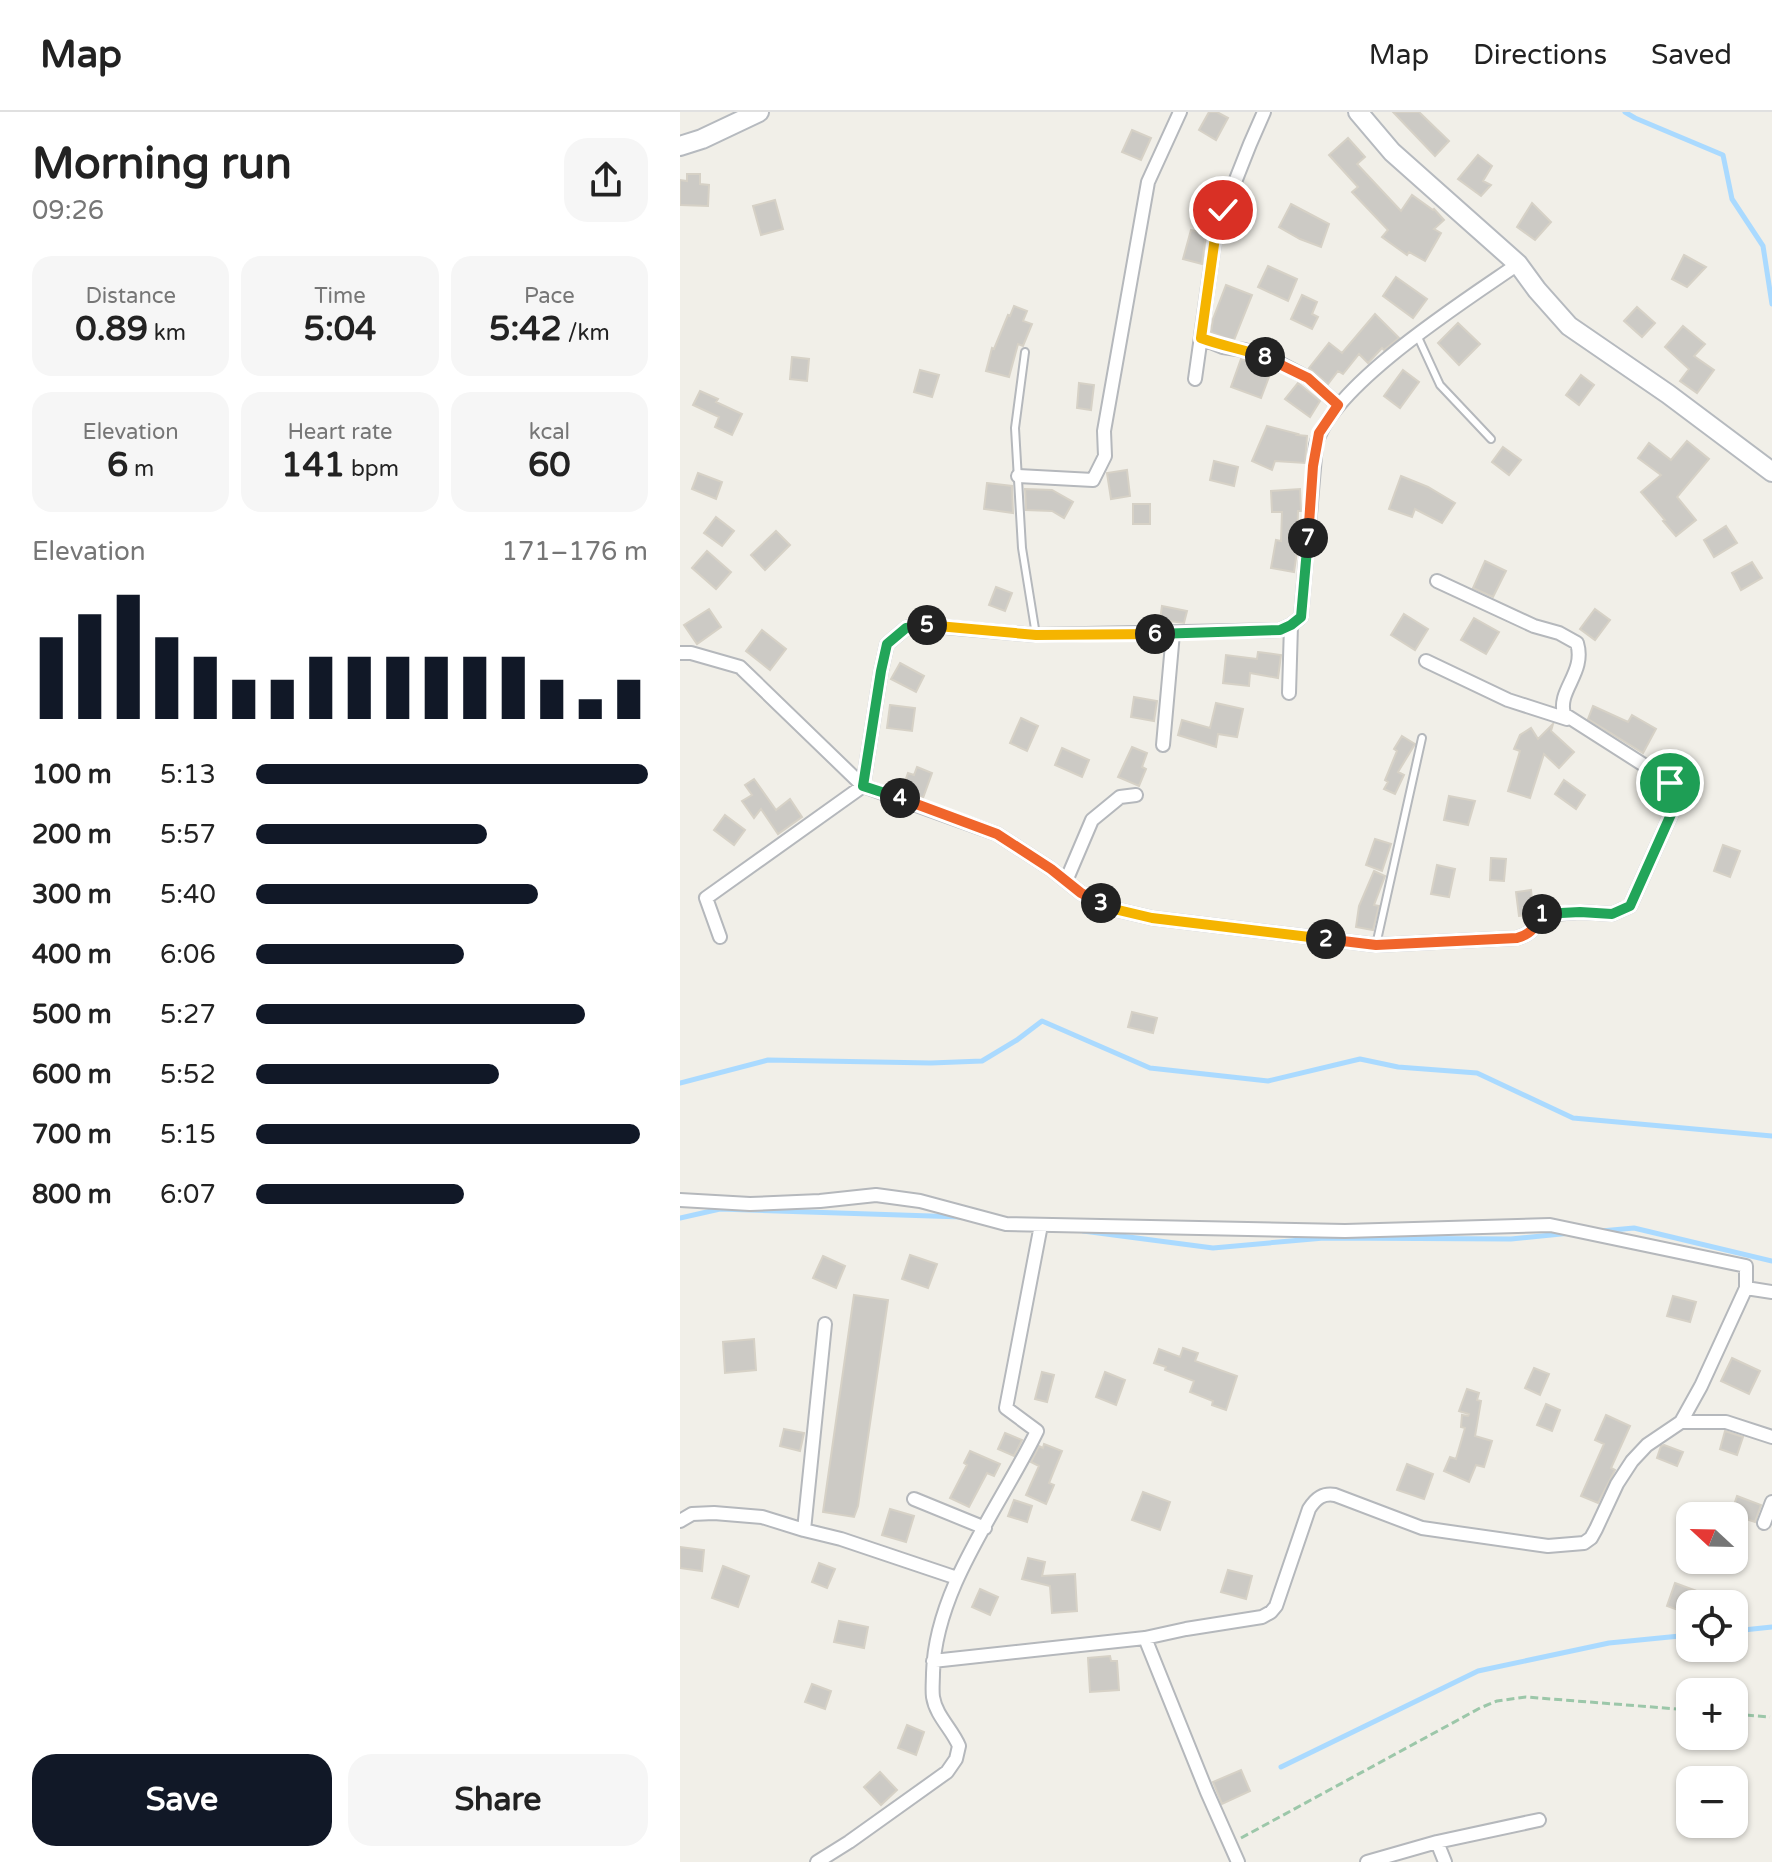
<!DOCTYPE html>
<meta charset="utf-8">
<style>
:root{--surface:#fff;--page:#f6f6f6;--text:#222;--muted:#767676;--line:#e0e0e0;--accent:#111827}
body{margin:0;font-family:"Varela Round",sans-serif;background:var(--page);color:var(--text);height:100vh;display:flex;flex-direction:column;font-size:30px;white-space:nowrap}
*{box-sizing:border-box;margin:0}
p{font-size:26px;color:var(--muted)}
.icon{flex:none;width:44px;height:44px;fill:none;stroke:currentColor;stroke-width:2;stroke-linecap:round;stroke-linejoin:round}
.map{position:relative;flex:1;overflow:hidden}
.sheet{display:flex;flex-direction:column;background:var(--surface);width:680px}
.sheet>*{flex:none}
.needle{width:52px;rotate:292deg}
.buttons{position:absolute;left:996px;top:1390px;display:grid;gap:16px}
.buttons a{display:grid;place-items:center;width:72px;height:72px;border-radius:16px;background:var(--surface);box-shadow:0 2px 6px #0004;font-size:40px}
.pin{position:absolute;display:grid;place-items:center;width:68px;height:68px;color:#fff;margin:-34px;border:4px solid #fff;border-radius:50%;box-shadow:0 2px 8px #0007}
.km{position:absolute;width:40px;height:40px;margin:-20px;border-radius:50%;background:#222;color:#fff;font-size:22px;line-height:40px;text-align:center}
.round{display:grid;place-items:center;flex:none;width:84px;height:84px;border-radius:24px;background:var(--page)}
.headline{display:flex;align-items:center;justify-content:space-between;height:136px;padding:0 32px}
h1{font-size:44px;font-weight:700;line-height:60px}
.stats{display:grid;grid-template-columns:repeat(3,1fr);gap:12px;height:136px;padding:8px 32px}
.stats div{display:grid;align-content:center;border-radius:20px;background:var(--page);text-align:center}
.stats b{font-size:34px;font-weight:700}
.stats small{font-size:22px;font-weight:400}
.stats p{font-size:22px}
.chart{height:224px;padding:16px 32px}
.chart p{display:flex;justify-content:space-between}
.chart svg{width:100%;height:144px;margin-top:8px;stroke:var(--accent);stroke-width:6}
.primary-button{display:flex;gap:16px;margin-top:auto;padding:16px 32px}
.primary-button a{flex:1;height:92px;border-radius:24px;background:var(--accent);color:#fff;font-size:32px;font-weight:700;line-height:92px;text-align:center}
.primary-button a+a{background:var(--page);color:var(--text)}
ul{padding:0 32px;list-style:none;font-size:26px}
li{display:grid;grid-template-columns:128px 96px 1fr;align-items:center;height:60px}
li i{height:20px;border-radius:10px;background:var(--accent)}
header{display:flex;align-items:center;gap:48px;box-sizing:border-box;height:112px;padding:0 40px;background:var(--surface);border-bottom:2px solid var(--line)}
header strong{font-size:38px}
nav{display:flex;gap:44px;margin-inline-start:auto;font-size:28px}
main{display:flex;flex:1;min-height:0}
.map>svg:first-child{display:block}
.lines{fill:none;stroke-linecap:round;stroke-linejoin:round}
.stream{stroke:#aadaff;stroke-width:5}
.building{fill:#cccac5;stroke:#d6d1c6;stroke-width:2}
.lane-casing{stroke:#b5b8bc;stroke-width:10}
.street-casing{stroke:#b5b8bc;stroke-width:16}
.secondary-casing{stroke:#b6babf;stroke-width:22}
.path{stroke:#9cc7a9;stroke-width:3;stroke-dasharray:8 4;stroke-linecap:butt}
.lane{stroke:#fff;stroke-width:6}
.street{stroke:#fff;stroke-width:12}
.secondary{stroke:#fff;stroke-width:18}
.split-1-casing{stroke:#fff;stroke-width:16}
.split-2-casing{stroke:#fff;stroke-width:16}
.split-3-casing{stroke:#fff;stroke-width:16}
.split-4-casing{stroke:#fff;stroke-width:16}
.split-5-casing{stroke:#fff;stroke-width:16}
.split-6-casing{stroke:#fff;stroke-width:16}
.split-7-casing{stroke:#fff;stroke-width:16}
.split-8-casing{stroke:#fff;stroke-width:16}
.split-9-casing{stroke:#fff;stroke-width:16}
.split-1{stroke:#22a559;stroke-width:10}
.split-2{stroke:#f0652b;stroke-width:10}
.split-3{stroke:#f5b400;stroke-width:10}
.split-4{stroke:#f0652b;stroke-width:10}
.split-5{stroke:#22a559;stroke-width:10}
.split-6{stroke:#f5b400;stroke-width:10}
.split-7{stroke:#22a559;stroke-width:10}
.split-8{stroke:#f0652b;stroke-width:10}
.split-9{stroke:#f5b400;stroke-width:10}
</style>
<header>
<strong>Map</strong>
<nav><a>Map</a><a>Directions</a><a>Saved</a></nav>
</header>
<main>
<section class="sheet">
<div class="headline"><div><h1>Morning run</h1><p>09:26</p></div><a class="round"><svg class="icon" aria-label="share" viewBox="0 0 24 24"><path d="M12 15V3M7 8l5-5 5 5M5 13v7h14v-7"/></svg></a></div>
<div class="stats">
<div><p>Distance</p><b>0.89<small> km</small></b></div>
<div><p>Time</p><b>5:04</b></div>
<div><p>Pace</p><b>5:42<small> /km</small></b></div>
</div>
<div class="stats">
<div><p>Elevation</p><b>6<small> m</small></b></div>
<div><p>Heart rate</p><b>141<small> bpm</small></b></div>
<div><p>kcal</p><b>60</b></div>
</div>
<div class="chart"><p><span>Elevation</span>171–176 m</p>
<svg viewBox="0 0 160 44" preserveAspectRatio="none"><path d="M5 44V19M15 44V12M25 44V6M35 44V19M45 44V25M55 44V32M65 44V32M75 44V25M85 44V25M95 44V25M105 44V25M115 44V25M125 44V25M135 44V32M145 44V38M155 44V32"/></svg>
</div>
<ul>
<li><b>100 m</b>5:13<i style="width:100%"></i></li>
<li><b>200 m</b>5:57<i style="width:59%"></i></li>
<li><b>300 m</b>5:40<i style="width:72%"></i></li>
<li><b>400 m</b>6:06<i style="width:53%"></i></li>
<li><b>500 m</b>5:27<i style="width:84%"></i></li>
<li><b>600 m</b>5:52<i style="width:62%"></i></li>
<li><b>700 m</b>5:15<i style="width:98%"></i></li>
<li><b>800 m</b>6:07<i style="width:53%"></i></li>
</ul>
<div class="primary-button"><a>Save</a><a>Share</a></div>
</section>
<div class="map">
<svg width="1092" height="1750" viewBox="0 0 1092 1750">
<rect width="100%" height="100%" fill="#f1efe8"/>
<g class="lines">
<!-- stream -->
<path class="stream" d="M945,0L955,6L1043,43L1052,87L1083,134L1092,192
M0,971L88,948L251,951L302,949L337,928L362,909L470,956L588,969L680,947L718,955L797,961L893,1006L1092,1024
M0,1106L40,1097L282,1105
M403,1119L533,1136L644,1126L831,1127L891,1121
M921,1119L954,1116L1092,1149
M1054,1519L1092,1515
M601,1655L798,1559L929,1531L1010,1523"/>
</g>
<!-- building -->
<path class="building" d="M529,0H537L548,6L536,28L519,18Z
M713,0H739L769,29L755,44Z
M452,18L471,26L461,48L442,40Z
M668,26L685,45L677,52L721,99L732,83L753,98L754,97L764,108L754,117L761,121L745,149L729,140L727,143L702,125L708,118L672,80L678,75L649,43Z
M798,43L812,54L803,69L811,73L801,84L778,67Z
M7,62H20V72L29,73L28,94L0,93V68L7,69Z
M95,88L103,117L81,123L73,94Z
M852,91L871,110L855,128L837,115Z
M611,92L649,112L641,135L620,127L599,115Z
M511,118L526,122L522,152L503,147Z
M1004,143L1026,155L1007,175L992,167Z
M588,154L617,167L608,189L578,175Z
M716,165L747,187L733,206L703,184Z
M546,173L572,183L554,228L545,226L531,220L533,207Z
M622,183L637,190L632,202L638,205L632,217L611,207Z
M334,194L347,199L343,209L352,212L343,234L338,232L329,265L306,259L312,236L314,237L328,203L330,204Z
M957,195L975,211L962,225L944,209Z
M695,202L719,226L704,238L702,236L688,251L679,242L663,262L658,259L648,272L629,256L649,231L662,241Z
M778,211L800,232L779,253L758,231Z
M1003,214L1025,232L1014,244L1034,258L1017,281L1000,269L1009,257L985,235Z
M112,245L129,247L127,269L110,267Z
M561,247L592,257L581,286L551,275Z
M240,258L259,263L252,285L234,280Z
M723,258L739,270L720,296L704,284Z
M901,263L914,273L899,293L886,283Z
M399,271L414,273L411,298L397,296Z
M618,271L640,289L630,305L605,287Z
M20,279L38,287L36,290L62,302L52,323L35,315L39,305L13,293Z
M587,314L618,322L617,323L627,324L625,351L595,349L592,358L572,349Z
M1007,329L1029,347L997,385L1016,408L996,424L983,409L985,408L961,380L981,363L958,346L969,331L991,348Z
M823,335L841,348L829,363L812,350Z
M534,349L558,355L554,374L530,368Z
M447,358L450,384L431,387L427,361Z
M18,361L42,370L36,387L12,377Z
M721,364L748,375L775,391L762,411L735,397L732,405L709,397Z
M307,371L332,374L333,401L304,397Z
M345,377L372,378L393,390L384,406L372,399L346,398Z
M620,377L621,399H618L617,431L618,432L614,460L591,456L596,428L601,429L602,400H592L591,379Z
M453,392H470V412H453Z
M36,405L54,419L42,434L24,421Z
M1046,414L1057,431L1034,445L1024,428Z
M96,419L110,433L85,458L71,443Z
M27,439L51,460L36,477L12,456Z
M805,449L826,459L813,485L793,476Z
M1072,450L1082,466L1061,478L1052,461Z
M316,475L332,481L325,499L309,493Z
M482,494L507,499L504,511L480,508Z
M29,497L41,515L17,532L4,513Z
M915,497L930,508L915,528L900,517Z
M724,502L748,517L735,538L711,523Z
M794,506L819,520L806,542L781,528Z
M82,518L106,537L90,558L66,539Z
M578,540L601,543L598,566L570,561L569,574L543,571L546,543L577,547Z
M220,551L244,564L236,580L211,567Z
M454,585L477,589L474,609L451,605Z
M536,591L563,597L557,625L538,622L536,635L498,623L502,608L530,616Z
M210,593L235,596L232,619L207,616Z
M913,594L948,610L952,603L976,617L963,641L908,607Z
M341,606L358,614L347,639L330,631Z
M873,612L871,619L894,640L879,656L864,642L850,686L828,679L840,639L834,637L840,623L851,616L858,627Z
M722,624L735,632L718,660L724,663L715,682L704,677L708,670L705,668L717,639L714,637Z
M452,635L467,641L462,655L466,657L459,674L438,665Z
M382,636L409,648L402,665L375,653Z
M237,655L252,661L243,686L222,678L228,661L234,663Z
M74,667L96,698L110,687L122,705L98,722L81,697L74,706L62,689L72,683L65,673Z
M884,668L905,683L896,697L875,682Z
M769,684L795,689L788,713L764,708Z
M45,703L65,718L54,733L34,718Z
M695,727L711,732L702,759L686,753Z
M1043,733L1060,739L1050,765L1034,759Z
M811,746L826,747L824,769L810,768Z
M757,753L775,757L769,785L751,782Z
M694,759L705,764L694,793L699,794L693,818L676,815L679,794Z
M851,778L853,796L850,803L839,804L836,780Z
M452,900L477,906L473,921L448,915Z
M230,1143L257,1152L248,1176L222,1167Z
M143,1144L165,1154L156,1176L133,1166Z
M174,1183L208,1188L178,1394L174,1405L143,1400Z
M993,1184L1016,1190L1010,1210L987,1204Z
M74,1227L76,1258L45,1261L43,1230Z
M503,1236L518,1241L515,1249L557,1264L546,1298L532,1293L533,1289L510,1280L514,1269L485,1258L486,1255L474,1251L479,1237L500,1245Z
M1052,1246L1080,1259L1069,1282L1041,1269Z
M854,1256L869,1262L860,1283L845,1276Z
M362,1260L374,1263L367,1290L355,1287Z
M425,1260L445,1268L436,1293L416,1285Z
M787,1277L799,1281L797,1288L801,1289L795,1324L812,1329L804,1355L796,1353L789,1370L764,1359L770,1345L776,1347L785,1316L781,1315L782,1303L788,1304L789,1302L779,1299Z
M866,1292L880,1298L872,1319L857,1313Z
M926,1303L950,1314L931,1356L935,1358L918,1391L901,1384L924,1332L915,1328Z
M104,1317L124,1321L120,1339L100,1334Z
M1045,1319L1063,1325L1057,1343L1040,1337Z
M325,1321L342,1328L334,1344L318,1337Z
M364,1332L382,1339L369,1371L374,1373L366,1392L346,1383L359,1354L351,1350L359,1334L363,1336Z
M984,1333L1003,1340L997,1354L977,1346L981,1334Z
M290,1339L320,1352L314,1364L307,1361L289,1395L270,1386L287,1353L284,1351Z
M727,1352L753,1362L744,1387L717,1378Z
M463,1380L490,1390L480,1418L452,1408Z
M1057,1384L1081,1393L1075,1410L1051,1402Z
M334,1388L352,1394L347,1410L328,1404Z
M210,1397L234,1404L226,1430L202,1423Z
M0,1435L24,1438L22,1459L0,1456Z
M348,1446L365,1450L362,1464L395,1462L397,1499L372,1501L370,1474L342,1467Z
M139,1451L155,1457L147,1476L132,1470Z
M43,1454L69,1464L58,1495L32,1486Z
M548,1458L572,1464L566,1487L541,1480Z
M995,1471L1017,1479L1012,1492H1010L1009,1502L987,1494Z
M300,1477L318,1485L310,1503L292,1495Z
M159,1509L188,1515L184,1536L154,1530Z
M430,1544L431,1549H437L439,1578L410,1580L408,1546Z
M132,1572L151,1579L145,1597L125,1590Z
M227,1613L244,1620L236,1643L218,1636Z
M561,1658L570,1679L542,1692L533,1670Z
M200,1660L217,1678L201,1693L184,1675Z"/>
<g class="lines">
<defs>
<path id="lane" d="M737,223L760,273L811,327
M345,240L335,316L342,436L356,523
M696,833L742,626"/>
<path id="street" d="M521,226L543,235L564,238L590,246L628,266L658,293
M515,267L536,118L570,32L584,0
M338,364L413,368L425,344L424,319L468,70L500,0
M0,541H11L60,555L183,674L317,722L371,757L401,781L434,797L472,806L696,833L837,826C851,822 855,816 859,803L900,800L932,802L950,794L1001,680L978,662L884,602C877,578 906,561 897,531L879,521L854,514L757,469
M746,549L828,588L887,607
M609,581L611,513
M483,633L493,521
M386,769L412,708L440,685L456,683
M40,825L26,786L183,674L201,559L207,532L226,516L243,513L356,523L600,518L611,513L621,505L636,333C650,274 786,188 838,152
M0,1088L70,1092L140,1089L196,1083L240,1089L326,1112L665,1119L870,1113L1066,1154V1176
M1001,1310H1046L1092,1325
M234,1387L305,1416
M0,1409L12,1402L34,1401L82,1405L124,1418L161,1427L277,1466
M1084,1411L1092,1390
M124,1418L145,1212
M465,1526L527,1680L558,1750
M253,1549L465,1526L506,1517L582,1505L591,1500L596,1494L629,1397C636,1386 643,1381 655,1383L742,1416L868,1434L904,1431L911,1426L916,1417L937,1372L952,1349L967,1333L1001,1310L1021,1274L1066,1176L1092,1180
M757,1730L765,1750
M137,1750L169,1730L267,1660L276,1647L279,1634C272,1617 256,1604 253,1585C252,1578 253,1569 253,1561C255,1476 321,1394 357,1319L326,1296L361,1113
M687,1750L757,1730L859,1708"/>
<path id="secondary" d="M678,0L712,40L838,152L857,178L889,214L988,282L1092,360
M0,34L22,27L79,0"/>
</defs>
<!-- lane casing -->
<use href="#lane" class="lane-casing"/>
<!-- street casing -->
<use href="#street" class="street-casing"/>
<!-- secondary casing -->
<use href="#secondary" class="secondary-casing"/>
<!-- path -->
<path class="path" d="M1054,1602L1090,1605
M561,1726L800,1596L817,1589L846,1585L1010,1598"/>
<!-- lane -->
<use href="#lane" class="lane"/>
<!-- street -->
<use href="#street" class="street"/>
<!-- secondary -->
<use href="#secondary" class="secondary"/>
</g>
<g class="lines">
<defs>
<path id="split-1" d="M862,802L900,800L932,802L950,794L1001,680L990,671"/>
<path id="split-2" d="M646,827L696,833L837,826C851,822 855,816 859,803L862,802"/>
<path id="split-3" d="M421,791L434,797L472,806L646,827"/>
<path id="split-4" d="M220,686L317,722L371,757L401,781L421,791"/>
<path id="split-5" d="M220,686L183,674L201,559L207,532L226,516L247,513"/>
<path id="split-6" d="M247,513L356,523L475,522"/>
<path id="split-7" d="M475,522L600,518L611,513L621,505L628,426"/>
<path id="split-8" d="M585,245L628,266L658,293L639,321L633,354L628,426"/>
<path id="split-9" d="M543,98L536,118L521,226C542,234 563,237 585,245"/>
</defs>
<!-- split-1 casing -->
<use href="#split-1" class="split-1-casing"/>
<!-- split-2 casing -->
<use href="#split-2" class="split-2-casing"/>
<!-- split-3 casing -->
<use href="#split-3" class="split-3-casing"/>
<!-- split-4 casing -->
<use href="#split-4" class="split-4-casing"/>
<!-- split-5 casing -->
<use href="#split-5" class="split-5-casing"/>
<!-- split-6 casing -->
<use href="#split-6" class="split-6-casing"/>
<!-- split-7 casing -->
<use href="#split-7" class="split-7-casing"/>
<!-- split-8 casing -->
<use href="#split-8" class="split-8-casing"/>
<!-- split-9 casing -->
<use href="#split-9" class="split-9-casing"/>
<!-- split-1 -->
<use href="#split-1" class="split-1"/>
<!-- split-2 -->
<use href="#split-2" class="split-2"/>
<!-- split-3 -->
<use href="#split-3" class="split-3"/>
<!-- split-4 -->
<use href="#split-4" class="split-4"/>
<!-- split-5 -->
<use href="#split-5" class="split-5"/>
<!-- split-6 -->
<use href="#split-6" class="split-6"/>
<!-- split-7 -->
<use href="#split-7" class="split-7"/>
<!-- split-8 -->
<use href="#split-8" class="split-8"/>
<!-- split-9 -->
<use href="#split-9" class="split-9"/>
</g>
</svg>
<div class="buttons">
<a><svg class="needle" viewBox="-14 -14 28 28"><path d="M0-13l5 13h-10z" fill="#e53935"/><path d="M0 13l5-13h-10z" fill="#767676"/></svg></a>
<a><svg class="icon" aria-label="locate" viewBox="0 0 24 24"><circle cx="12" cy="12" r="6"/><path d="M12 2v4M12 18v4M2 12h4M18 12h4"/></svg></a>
<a>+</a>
<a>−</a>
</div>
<div class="pin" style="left:990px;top:671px;background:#1e9e55"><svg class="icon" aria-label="arrive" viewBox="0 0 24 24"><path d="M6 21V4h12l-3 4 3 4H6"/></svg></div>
<div class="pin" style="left:543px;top:98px;background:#d93025"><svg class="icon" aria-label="check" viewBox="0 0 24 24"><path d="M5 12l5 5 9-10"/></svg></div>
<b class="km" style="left:862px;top:802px">1</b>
<b class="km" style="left:646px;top:827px">2</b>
<b class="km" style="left:421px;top:791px">3</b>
<b class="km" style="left:220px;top:686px">4</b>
<b class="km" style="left:247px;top:513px">5</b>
<b class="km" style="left:475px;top:522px">6</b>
<b class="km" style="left:628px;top:426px">7</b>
<b class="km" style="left:585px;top:245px">8</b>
</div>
</main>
